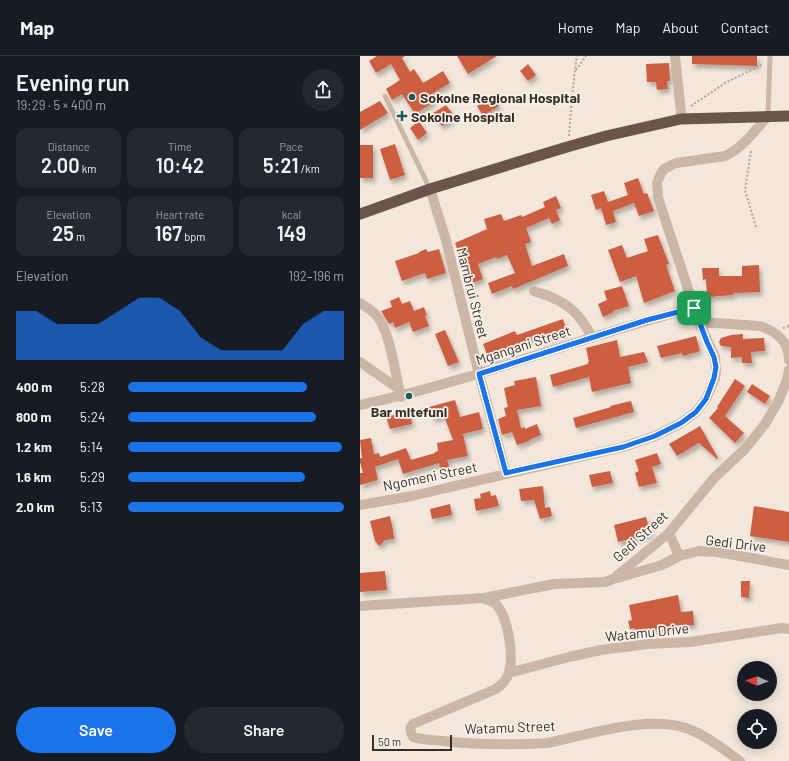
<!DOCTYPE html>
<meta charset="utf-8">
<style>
:root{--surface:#171b24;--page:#242831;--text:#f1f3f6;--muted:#9ea1a6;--line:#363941;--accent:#1a73e8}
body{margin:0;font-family:Barlow,sans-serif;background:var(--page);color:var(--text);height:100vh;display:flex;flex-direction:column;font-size:15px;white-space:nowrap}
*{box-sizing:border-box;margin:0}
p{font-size:13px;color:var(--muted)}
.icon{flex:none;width:22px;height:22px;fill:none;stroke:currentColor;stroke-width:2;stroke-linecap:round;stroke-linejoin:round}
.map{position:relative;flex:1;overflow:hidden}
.details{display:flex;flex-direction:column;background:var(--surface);width:360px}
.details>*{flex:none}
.needle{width:26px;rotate:272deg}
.controls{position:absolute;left:377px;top:605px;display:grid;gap:8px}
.controls a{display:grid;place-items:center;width:40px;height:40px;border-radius:50%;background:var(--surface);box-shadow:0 2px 10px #0003;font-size:20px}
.scale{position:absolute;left:12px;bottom:10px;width:80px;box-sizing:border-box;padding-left:4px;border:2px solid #382d28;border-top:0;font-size:11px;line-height:14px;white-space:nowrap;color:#382d28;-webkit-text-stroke:3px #fbf2e9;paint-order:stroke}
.pin{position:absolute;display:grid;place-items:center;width:34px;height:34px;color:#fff;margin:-17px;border-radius:8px;box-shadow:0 2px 6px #0006}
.round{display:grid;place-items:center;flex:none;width:42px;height:42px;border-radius:21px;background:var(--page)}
.headline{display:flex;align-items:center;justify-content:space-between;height:68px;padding:0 16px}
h1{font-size:22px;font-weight:600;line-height:30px}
.metrics{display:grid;grid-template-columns:repeat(3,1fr);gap:6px;height:68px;padding:4px 16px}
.metrics div{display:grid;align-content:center;border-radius:10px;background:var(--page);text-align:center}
.metrics b{font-size:20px;font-weight:600}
.metrics small{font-size:11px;font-weight:400}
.metrics p{font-size:11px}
.chart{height:112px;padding:8px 16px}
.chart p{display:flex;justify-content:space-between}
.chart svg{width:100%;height:72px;margin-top:4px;fill:var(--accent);opacity:.7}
.button{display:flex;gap:8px;margin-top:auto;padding:8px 16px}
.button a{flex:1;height:46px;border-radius:24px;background:var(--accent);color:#fff;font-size:16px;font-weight:600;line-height:46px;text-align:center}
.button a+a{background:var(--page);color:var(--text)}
ul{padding:0 16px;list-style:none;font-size:13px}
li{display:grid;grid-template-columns:64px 48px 1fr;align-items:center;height:30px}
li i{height:10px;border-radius:5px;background:var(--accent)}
header{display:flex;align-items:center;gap:24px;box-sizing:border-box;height:56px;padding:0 20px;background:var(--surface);border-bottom:1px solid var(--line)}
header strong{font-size:19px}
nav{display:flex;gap:22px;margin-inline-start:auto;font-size:14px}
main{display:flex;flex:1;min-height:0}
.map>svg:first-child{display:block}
.building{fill:#cc5e42;filter:url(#shadow)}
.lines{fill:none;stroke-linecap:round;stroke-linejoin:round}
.path{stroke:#b8a091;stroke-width:2;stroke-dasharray:2 2;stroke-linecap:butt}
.service{stroke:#ccb7a7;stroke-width:5}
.minor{stroke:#ccb7a7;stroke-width:10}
.trunk{stroke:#6a544c;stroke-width:11}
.route-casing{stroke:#fff;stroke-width:8}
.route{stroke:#1a73e8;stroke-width:5}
.poi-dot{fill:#1b5a5c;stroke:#fbf2e9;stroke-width:1.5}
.labels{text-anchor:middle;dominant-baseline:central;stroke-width:3.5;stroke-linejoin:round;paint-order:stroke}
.poi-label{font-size:14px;font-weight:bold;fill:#382d28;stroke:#fbf2e9;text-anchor:start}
.street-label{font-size:14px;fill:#382d28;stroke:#fbf2e9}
</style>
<header>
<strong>Map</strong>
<nav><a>Home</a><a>Map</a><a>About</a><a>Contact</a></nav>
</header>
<main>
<section class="details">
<div class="headline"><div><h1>Evening run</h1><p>19:29 · 5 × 400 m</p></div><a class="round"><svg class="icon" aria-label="share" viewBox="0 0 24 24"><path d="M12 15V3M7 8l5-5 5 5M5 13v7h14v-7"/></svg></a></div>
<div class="metrics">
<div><p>Distance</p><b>2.00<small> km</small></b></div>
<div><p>Time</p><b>10:42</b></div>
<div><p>Pace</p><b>5:21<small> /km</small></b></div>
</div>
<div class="metrics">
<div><p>Elevation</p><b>25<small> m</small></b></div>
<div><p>Heart rate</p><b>167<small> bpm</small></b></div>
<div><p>kcal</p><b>149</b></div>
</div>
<div class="chart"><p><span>Elevation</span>192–196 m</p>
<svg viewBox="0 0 160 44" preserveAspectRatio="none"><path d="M0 44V14L10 14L20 22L30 22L40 22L50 14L60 6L70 6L80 14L90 30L100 38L110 38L120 38L130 38L140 22L150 14L160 14V44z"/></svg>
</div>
<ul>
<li><b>400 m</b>5:28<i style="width:83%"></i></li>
<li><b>800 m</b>5:24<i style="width:87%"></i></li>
<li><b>1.2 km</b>5:14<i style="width:99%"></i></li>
<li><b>1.6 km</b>5:29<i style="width:82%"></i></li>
<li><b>2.0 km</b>5:13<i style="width:100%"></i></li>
</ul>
<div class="button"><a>Save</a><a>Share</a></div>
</section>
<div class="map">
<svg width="429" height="705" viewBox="0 0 429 705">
<defs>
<filter id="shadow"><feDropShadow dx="2.5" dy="4" stdDeviation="2" flood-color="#0004"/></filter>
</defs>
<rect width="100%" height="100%" fill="#f3e7dc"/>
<!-- building -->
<path class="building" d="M17,0H45L42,2L50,16L54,13L63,27L83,15L90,27L70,39L74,46L55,58L42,38L32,44L26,33L40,24L31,8L16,17L9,5Z
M97,0H137L108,18Z
M332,0H397V10L332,8Z
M309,7L310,25H307L308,33L297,34L296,26H287L286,8Z
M168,8L176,19L168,25L160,15Z
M133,40L139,50L123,60L117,50Z
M20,45L28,57L0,74V56Z
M86,49L95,61L82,70L73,57Z
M59,65L67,77L58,84L50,72Z
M35,88L45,119L30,124L20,93Z
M0,89H13V122H0Z
M278,122L284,138L287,137L294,155L279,160L274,147L253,155L256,166L246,169L241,152L236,154L231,139L244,135L248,146L268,139L264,127Z
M196,140L201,152L196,154L200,164L192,168L189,162L166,172L171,186L165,188L172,210L204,198L208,210L153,233L152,230L132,238L128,227L155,217L147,199L137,203L136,201L118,208L123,223L109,228L100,203H101L95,187L127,173L124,163L141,158L144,165L161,159L162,161L185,151L183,146Z
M298,179L309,208L306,209L315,235L284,247L276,220L260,226L248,194L262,189L267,202L288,195L284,183Z
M66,193L68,196L79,193L86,217L67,223L65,217L42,225L35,205L59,197V196Z
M399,209L400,236L373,237V239L347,241L346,223L343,224L342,212H359V220H382V210Z
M262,230L269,250L253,255L254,256L243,261L238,248L247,244L244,235Z
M39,241L42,248L50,245L54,255L64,251L67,259L65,260L69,270L53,276L49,266L35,272L33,266L29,268L21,255L32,251L30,245Z
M203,263L207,276L181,284L179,279L169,281V286L129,304L123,288L155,275L157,279Z
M85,274L99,306L88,310L75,278Z
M383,278V283L404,282L405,295L391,296L392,307H382V301L371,302V291L361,290L359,286L361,282L371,279Z
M336,280L340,295L323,300L322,297L301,302L297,290Z
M257,284L260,301L284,296L288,306L268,311L271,327L232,336L229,321L193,331L190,319L228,308V306H229L226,292Z
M176,321L181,350L157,354L161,372L165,371V373L177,368L181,379L169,384V385L157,389L152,376L142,379L138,363L146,360L144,352L148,351L144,332L155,329L154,325Z
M375,323L385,330L365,360L384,377L375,387L349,362L358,352L357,351Z
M392,328L410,340L405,348L387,336Z
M95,344L100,361L119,356L123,373L103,378L108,400L87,404L90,413L81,416L79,407L43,418L38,403L15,411L18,424L0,429V417H3L0,406V402H2L0,384L11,382L14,398L19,397L20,401L46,392L51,404L75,397V396L78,395L77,387L93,384L84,360L73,363L69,351Z
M271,345L274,356L216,372L213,362L251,351L250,350Z
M49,355L52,368L30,373L26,361Z
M340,370L358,402L357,403L339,387L317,400L309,388Z
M297,397L301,408L292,411L297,427L279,431L275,417L279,415L275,404Z
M250,415L253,427L232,431L229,419Z
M183,430L185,452L190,451L192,460L180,463L174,444L161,445L159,433Z
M130,435L131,440L136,439L139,450L116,455L114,443L121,442L120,438Z
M90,448L92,459L72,463L70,453Z
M394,450L429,456V486L390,480Z
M30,460L33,474L34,483L25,484L19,490L15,485L10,465Z
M286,461L291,478L258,486L254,469Z
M25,515L27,534L0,536V517Z
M381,525H390L389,542L381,541Z
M318,539L321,556L333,555L334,569H318L276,577L275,572L270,573L268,565L272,564L269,549Z"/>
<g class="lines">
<!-- path -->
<path class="path" d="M216,14L226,0
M331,50L365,27L403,8
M209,80C211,53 213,27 217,0
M391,95L385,134L396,171
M423,272L429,270"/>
<!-- service -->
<path class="service" d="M25,40L70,133
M408,60L410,0"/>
<!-- minor -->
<path class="minor" d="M315,0L321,56V63
M70,133L86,184L119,318L146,417
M174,235C181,238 189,239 195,243C212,250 225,266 232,282
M0,247C6,251 12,254 17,260C31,278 35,318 41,341
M339,266L400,270C416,275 429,286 429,304
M0,306L39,333
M0,349C114,325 222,280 334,252
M0,449L52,440L263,391L295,380L321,367L336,356L346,343L355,322L356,315L355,301L339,266L302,154L298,141L297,127L301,117L304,113L316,107L365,100C383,92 395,74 408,60
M309,477L319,500
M257,522L302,509L319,500L339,495L358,496L429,509
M124,542L194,528L245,526L253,523L309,477L354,422L385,393L405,368L418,346L427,324L429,314
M0,550L123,542C127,544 132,545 135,547C148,560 154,599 149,616C147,624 142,628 136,633L53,668C49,672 50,676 53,681C62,684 73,684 83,685C118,689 153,689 187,687C227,679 293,657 331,674C347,680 366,695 380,705
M149,617L209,601L241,594L288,588L330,586L422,572L429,573"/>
<!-- trunk -->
<path class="trunk" d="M0,158L70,133L207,91L246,80L321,63L429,60"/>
</g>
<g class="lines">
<defs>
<path id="route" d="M334,252L347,286L354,301L356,311L354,322L346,343L336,356L321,367L295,380L263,391L146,417L119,318L287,264Z"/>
</defs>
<!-- route casing -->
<use href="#route" class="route-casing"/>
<!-- route -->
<use href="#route" class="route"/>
</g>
<!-- markers -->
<g class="poi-dot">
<circle cx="52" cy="41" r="4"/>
<path d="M40 54h4v4h4v4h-4v4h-4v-4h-4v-4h4z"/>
<circle cx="49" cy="340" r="4"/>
</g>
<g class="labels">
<!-- poi labels -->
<g class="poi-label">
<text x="60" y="41">Sokoine Regional Hospital</text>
<text x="51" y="60">Sokoine Hospital</text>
<text x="49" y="355" text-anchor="middle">Bar mitefuni</text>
</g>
<!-- street labels -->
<g class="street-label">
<text transform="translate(113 237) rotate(76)">Mambrui Street</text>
<text transform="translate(163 289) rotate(-18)">Mgangani Street</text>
<text transform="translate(70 420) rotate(-12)">Ngomeni Street</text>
<text transform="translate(280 480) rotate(-42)">Gedi Street</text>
<text transform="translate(376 487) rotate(7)">Gedi Drive</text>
<text transform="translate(287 576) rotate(-6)">Watamu Drive</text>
<text transform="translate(150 671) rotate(-2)">Watamu Street</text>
</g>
</g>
</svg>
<div class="controls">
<a><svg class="needle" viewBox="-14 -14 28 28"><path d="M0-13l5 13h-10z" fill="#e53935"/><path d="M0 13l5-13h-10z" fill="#9ea1a6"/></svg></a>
<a><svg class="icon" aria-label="locate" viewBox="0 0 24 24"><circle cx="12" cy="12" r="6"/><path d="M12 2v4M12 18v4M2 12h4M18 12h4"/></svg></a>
</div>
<div class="scale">50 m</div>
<div class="pin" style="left:334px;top:252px;background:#1e9e55"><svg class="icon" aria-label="arrive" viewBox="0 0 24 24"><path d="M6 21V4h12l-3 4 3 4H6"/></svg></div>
</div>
</main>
